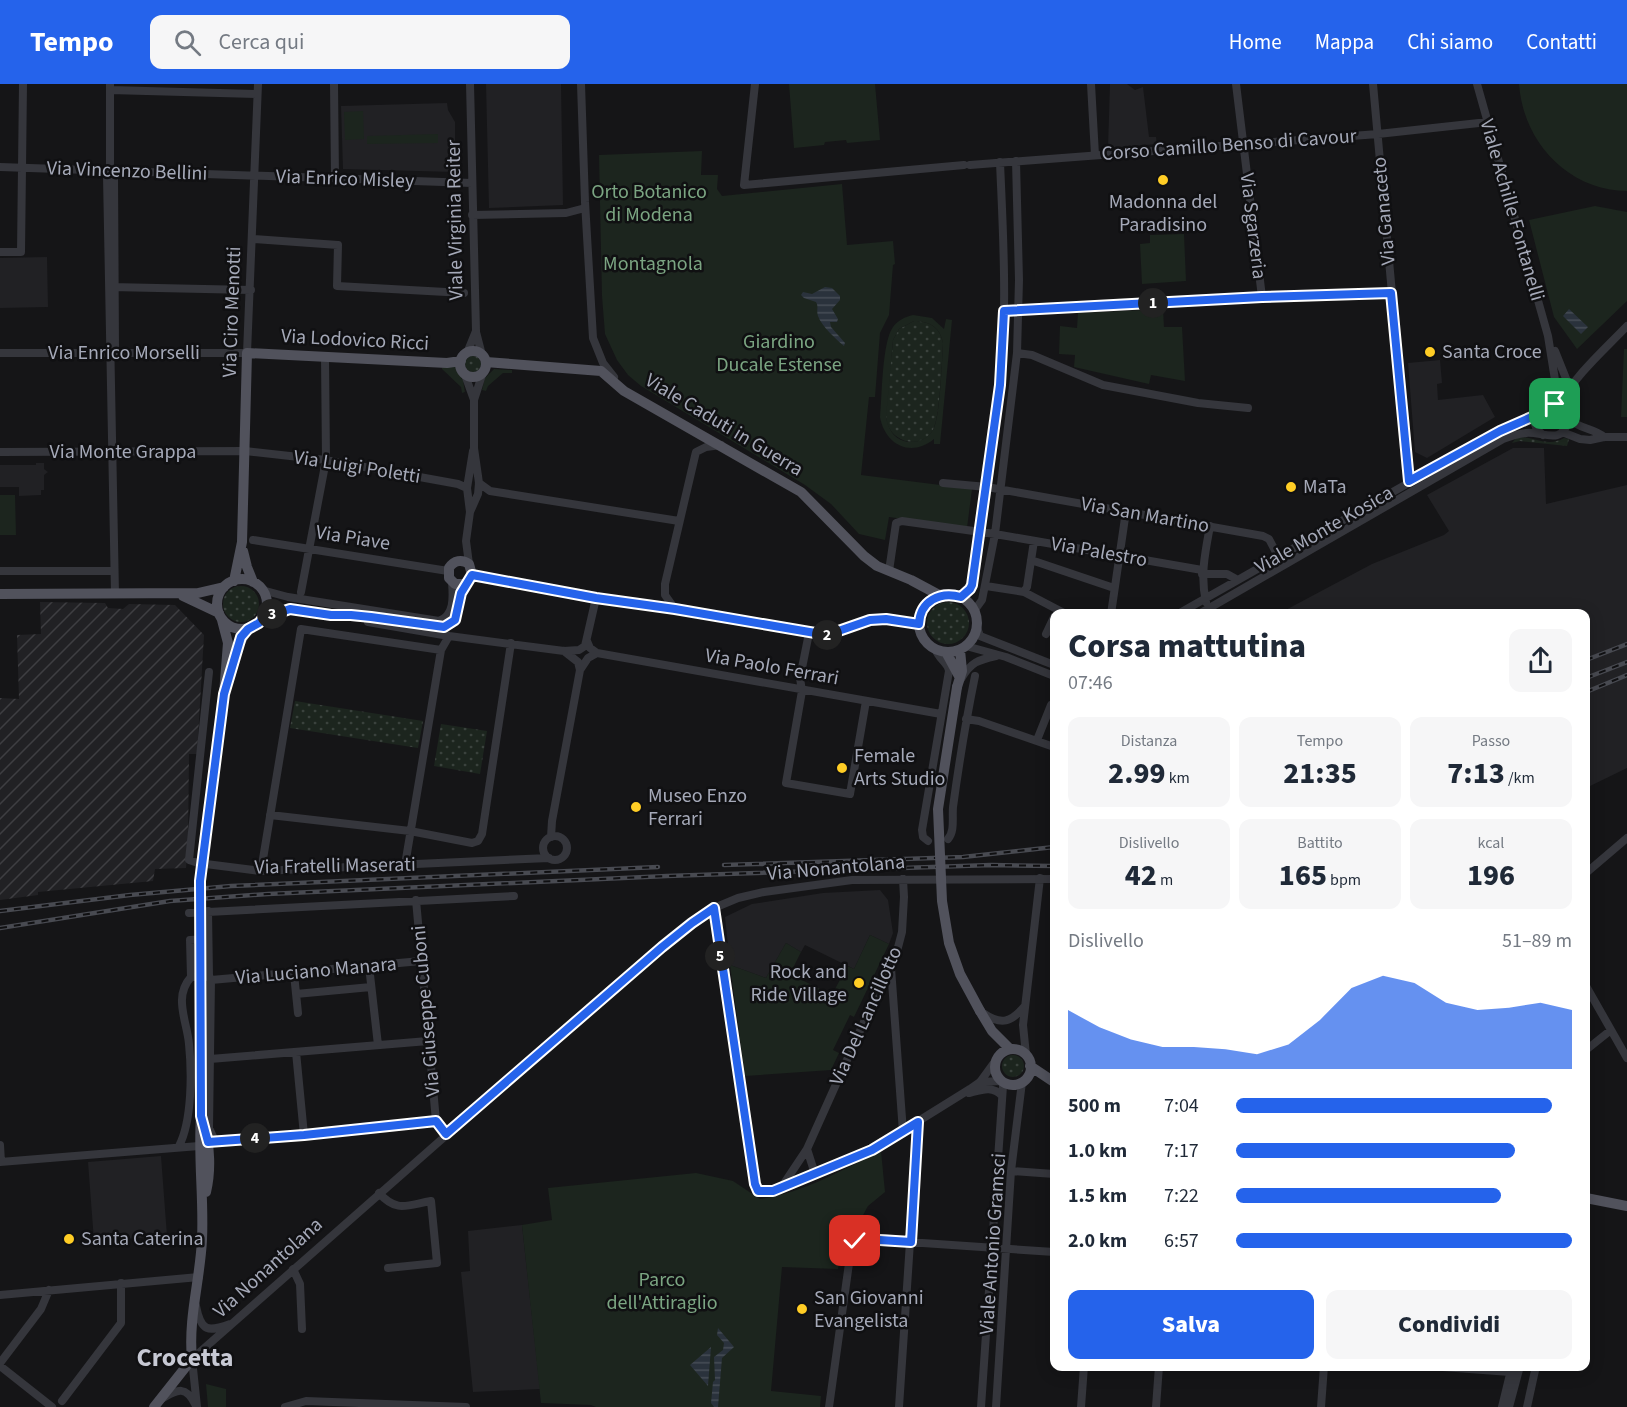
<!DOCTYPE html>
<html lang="it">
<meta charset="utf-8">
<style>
:root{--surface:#fff;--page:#f6f6f7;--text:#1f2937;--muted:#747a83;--accent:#2563eb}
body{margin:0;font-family:"Source Sans 3",sans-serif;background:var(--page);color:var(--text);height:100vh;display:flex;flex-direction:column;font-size:22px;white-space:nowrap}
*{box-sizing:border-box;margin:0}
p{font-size:20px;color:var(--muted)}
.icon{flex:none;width:33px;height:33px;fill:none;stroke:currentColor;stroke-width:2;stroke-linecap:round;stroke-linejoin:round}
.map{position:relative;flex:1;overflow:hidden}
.panel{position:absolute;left:1050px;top:525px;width:540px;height:762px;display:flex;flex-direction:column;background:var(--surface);border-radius:12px;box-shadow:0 3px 15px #0003}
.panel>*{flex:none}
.pin{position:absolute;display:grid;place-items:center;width:51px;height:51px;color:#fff;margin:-26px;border-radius:12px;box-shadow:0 3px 9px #0006}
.km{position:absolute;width:30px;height:30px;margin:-15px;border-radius:50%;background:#222;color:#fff;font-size:16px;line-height:30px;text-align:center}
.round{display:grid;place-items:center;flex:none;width:63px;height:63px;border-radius:12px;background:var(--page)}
.head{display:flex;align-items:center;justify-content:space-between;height:102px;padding:0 18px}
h1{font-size:33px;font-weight:800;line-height:45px}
.figures{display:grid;grid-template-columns:repeat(3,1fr);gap:9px;height:102px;padding:6px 18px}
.figures div{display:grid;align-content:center;border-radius:12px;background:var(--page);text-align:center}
.figures b{font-size:30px;font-weight:800}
.figures small{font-size:16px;font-weight:400}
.figures p{font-size:16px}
.chart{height:168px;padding:12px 18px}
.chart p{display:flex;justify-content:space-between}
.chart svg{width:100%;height:108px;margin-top:6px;fill:var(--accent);opacity:.7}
.cta{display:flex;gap:12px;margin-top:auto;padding:12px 18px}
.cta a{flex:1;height:69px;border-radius:12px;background:var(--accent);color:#fff;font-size:24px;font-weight:800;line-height:69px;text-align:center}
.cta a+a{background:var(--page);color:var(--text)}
ul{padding:0 18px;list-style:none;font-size:20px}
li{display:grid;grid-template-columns:96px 72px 1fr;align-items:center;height:45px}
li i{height:15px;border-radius:8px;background:var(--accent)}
header{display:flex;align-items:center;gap:36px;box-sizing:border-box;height:84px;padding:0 30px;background:var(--accent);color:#fff}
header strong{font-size:28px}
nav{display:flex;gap:33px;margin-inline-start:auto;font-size:21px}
.search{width:420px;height:54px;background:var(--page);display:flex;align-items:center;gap:15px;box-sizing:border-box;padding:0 21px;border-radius:12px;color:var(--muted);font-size:22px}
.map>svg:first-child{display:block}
.built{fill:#212124}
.industrial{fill:url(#industrial-furrows)}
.grass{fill:url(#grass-dots)}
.green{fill:#1c251e;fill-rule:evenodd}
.water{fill:url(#water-rules)}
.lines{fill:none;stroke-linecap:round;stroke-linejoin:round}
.minor{stroke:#35363c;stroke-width:8}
.major{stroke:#51525c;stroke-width:10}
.rail-casing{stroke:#484a51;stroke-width:4.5}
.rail{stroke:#101012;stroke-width:2;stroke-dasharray:7;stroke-linecap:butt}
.major-bridge{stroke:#51525c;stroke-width:10}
.route-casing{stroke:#fff;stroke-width:12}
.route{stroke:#2563eb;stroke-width:8}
.poi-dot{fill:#ffcd25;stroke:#101012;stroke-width:2}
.labels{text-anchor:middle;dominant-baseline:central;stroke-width:5;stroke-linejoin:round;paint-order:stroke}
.street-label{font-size:20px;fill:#a5a9b8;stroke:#101012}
.park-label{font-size:20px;fill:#7ba582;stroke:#101012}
.poi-label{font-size:20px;fill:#a5a9b8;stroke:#101012;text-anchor:start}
.district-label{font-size:26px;font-weight:bold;fill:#c7c9d4;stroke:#101012}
</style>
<header>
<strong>Tempo</strong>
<div class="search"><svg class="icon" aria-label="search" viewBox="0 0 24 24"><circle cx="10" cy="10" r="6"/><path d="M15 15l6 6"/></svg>Cerca qui</div>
<nav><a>Home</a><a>Mappa</a><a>Chi siamo</a><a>Contatti</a></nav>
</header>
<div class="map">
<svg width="1627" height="1323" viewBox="0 0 1627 1323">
<defs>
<pattern id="industrial-furrows" width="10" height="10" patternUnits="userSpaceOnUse" patternTransform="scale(1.5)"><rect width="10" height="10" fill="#212124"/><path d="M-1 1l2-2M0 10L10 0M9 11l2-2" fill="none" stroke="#3e3e42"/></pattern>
<pattern id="grass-dots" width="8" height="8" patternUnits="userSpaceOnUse" patternTransform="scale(1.5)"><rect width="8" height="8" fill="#1c251e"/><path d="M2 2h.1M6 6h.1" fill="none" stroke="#3a423d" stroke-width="1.8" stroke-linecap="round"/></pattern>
<pattern id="water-rules" width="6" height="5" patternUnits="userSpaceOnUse" patternTransform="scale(1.5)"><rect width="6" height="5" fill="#2a323c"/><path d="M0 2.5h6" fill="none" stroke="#464d56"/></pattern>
</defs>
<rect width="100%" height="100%" fill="#151517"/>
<!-- built -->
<path class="built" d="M486,0H561L563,121L489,124Z
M1110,0H1127L1135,6L1143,3L1149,53H1156L1157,60L1108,64Z
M447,19L448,26L455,38V88L343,85L341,22Z
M47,173L48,223L0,224V174Z
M1440,276L1442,299L1437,300L1438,316L1483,311L1495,333L1427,374L1415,368L1408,279Z
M1513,364H1544L1546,420L1627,401V684L1586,704V530L1280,529L1372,480L1444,451L1449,447L1427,411Z
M36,379H44V385L48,388L44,391V406H41V411L19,412V403H0V381H36Z
M880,806L888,816L893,849L889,860L870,851L854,885L805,861L801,868L786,859L766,894L730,881L725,833L752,820L823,809Z
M161,1072L167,1152L94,1157L88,1078Z
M522,1141L540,1305L473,1308L461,1188L470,1187L468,1147Z"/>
<!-- industrial -->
<path class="industrial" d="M40,518L105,519L108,524L123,525L129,520L175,521L204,551L197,670H189L188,760L186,784L155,785L153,797L38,808V811L0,816V614L19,615L17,551L41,550Z"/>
<!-- grass -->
<path class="grass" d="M914,237C929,237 940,243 943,259C942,277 940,333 933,346C922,366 893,359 887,339C883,325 892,273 893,256L899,245Z
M465 280a8 8 0 1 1 16 0a8 8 0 1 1-16 0Z
M1541 336a9 9 0 1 1 18 0a9 9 0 1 1-18 0Z
M1517,353C1534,352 1547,364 1564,354L1569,355L1567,362L1520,357L1512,359Z
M223 520a18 18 0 1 1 36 0a18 18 0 1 1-36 0Z
M927 539a21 21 0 1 1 42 0a21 21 0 1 1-42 0Z
M295,617L423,637L418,664L290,644Z
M441,640L487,647L480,690L434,682Z
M1002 982a11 11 0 1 1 22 0a11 11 0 1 1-22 0Z"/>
<!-- green -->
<path class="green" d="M789,0H875L880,56L847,59L846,56L825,58L824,61L794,64Z
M1519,0H1627V107C1567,106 1523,57 1519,0Z
M363,27L364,55L345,56L344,28Z
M438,50V59L367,60V52Z
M702,67L701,91H718L717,105L722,112L842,100L847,161L893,157L895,180L893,181L889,231L880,249L875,313H869L861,391L972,405L967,444L889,433L885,456L859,450L831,420L805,401L641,302L628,291L617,276L605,250L602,212L599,71Z
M1595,122L1627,128V217L1577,265L1554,233L1529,136Z
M1184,150L1186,197L1142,200L1140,160L1150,159V151Z
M1156,225H1163L1164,243H1182L1185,297L1151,291L1149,300L1074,283L1075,271L1059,270L1060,242L1077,244L1078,229L1145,226L1146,230H1156Z
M913,231L932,234L944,245L946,235L952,236L940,360H934V355C911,374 885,361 880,333C882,312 882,258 893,243C898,236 905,233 913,231ZM914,237C929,237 940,243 943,259C942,276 940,335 933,346C927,356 915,360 904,357C893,354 888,344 886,333L893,256L899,245Z
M1624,265H1627V333H1621Z
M454,281L463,296L465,308L462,309L461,303L442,285V282Z
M494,285L512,286V289H503L488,302L486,307L482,306L485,294Z
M0,411H15L16,451H0Z
M870,851L889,860L854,933L850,931L833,966L839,969L831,986L745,992L730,881L766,894L786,859L801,868L790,890L832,911L847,882L854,885Z
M881,1067L885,1108L868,1122L857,1142H845L838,1185L782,1183L771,1307L821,1312L820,1323H596L591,1321L541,1319L522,1141L552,1136L548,1104L696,1089L733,1097L760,1115C803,1109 842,1086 881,1067Z
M206,1300L226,1305V1323H208Z"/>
<!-- water -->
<path class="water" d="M825,203L832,204L840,212V216L832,225L838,235L837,238H830L831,243L845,259L844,262C836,255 822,243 818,232C816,226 819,223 816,218L804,214L801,211L803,208L812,210Z
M1569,225L1588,243L1581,250L1563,232Z
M718,1244L734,1263L722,1274L718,1323H714L711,1319L713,1298L715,1296L714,1273L723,1266L724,1259L717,1251Z
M711,1263L708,1302L690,1281Z"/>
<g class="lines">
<!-- minor -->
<path class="minor" d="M110,0V87L107,92L115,510
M334,0L335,93
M581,0L585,118L593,254L603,279L614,293
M755,0L744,101L964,81
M1091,0L1095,71
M1236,0L1262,213
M1373,0L1409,397
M1477,0L1548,252L1556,302L1555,308L1546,320
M110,6L257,10
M970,81L1378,50L1488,38
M0,83L472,99
M110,87L114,91L115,263L111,268
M472,131L566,129L585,124
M253,155L338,161L337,202L464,209
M0,168H21L23,0
M111,203L251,206
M1004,227L1262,213L1391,209
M476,248L482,271
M1555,267L1567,297L1568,306
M0,269H247L258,0
M467,269L476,247L470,0
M1017,269L1032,271L1103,301L1198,319L1248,324
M464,288L474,316
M1559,322C1575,291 1603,267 1627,242
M1567,334C1581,346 1594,344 1604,353
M1562,348L1580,355L1590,356L1604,353H1627
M0,368L245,367L326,376L458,400L467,404
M479,399L490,407L679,437
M943,399L987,403L1263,452L1269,455L1278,472
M470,428L478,410L479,399L474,364V316L483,288
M253,456L448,487
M1031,476L1114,504
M469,480L466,457L470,428L467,404L473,367
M0,487H114
M889,487L896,439L902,437L995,450L1202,486
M1202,490H1227L1236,495
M986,502L1024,508L1066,530
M262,506L288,513L439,537C455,531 453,512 452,498
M301,508L326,376L325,273
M1024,508L1027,503L1034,457
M961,513L970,505L974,495C987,406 1002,315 1004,225C1005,176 1002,127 1000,78
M1206,518C1200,492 1205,469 1210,442
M675,525L665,511V500L695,372L696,368L706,363L721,361
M974,527L982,516L995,450L1017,269L1019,196L1016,77
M1111,530L1126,427
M1178,530L1500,347L1534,332
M1199,530L1503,355C1511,352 1518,350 1526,349C1540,347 1563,361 1567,339C1568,332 1565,327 1559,322L1546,320C1532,327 1530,341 1543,351
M368,538L449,552L564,567L579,566L585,562L596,514
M977,544L980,552L1054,581
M809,549L800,594L802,607L786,699L850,710L866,617
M1046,550L1054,533
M587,557L590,564L597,569L941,630
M966,562L1006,573L1054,592
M580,586L588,574L597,569
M209,588L189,776L198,779L261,787L549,774
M961,595C971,578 978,576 996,572
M966,635L979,637L1054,663
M1037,656L1051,621
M270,731L410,747L472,759L478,757L482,750L511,559
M543 764a12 12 0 1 1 24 0a12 12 0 1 1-24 0Z
M551,753L552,737L580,586L578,578L564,567
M948,755C955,747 952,734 953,723C959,679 966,636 975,592
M928,757L923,753L922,746L949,587C948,578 938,575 936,566
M405,781L441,566L449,552
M261,787L301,545L441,566
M1586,789L1627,754
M416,816L436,1037
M714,824L755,1100L758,1107L766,1109L773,1107L872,1066L970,1005L980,998L996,976
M208,827L209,892L211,896L209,1044L215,1057
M189,829L514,812
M369,882L378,961
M891,884L903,1048
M294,890L298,929
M191,893L190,856L206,855
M211,896L421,877
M1586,902L1627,974
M296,910L371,903
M983,929C1002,942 1011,938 1025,922
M1586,966L1611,946
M296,968L304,1051
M1026,971L1023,941L1040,794
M210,975L428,957
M980,998L1002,997L1003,1002L981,1323
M969,1009C981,1006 993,1001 1002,1012
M208,1058L304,1051L436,1037L446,1050
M0,1061L1,1078
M179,1062C192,1037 192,989 189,960C187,937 173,913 191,893H205
M807,1065L815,1090
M0,1078L199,1062
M1011,1087L1054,1090
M781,1104L807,1065L877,909L896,871L902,848L904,813L903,795
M379,1109C397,1129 407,1121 431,1117L437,1179L388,1184
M293,1185L300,1200L302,1245
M0,1211L199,1193
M196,1222C201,1248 208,1248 230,1240
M0,1279L41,1225L49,1206
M0,1282L52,1323
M1429,1282L1510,1288
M163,1314C178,1305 186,1302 195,1320
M62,1317L121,1239V1199
M197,1323L192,1275L608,909L691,839L714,824L738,814L764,808L852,796L1054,795
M285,1323L306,1317L466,1323
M829,1323L851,1165L855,1157L864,1155L1054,1168
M899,1323L918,1038
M996,1323L1011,1087L1022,998
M1081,1323L1084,1282
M1156,1323L1159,1282
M1321,1323L1324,1282
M1502,1323L1512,1282
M1509,1323L1520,1282
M1527,1323L1536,1282"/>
<!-- major -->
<path class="major" d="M460 280a13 13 0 1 1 26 0a13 13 0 1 1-26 0Z
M486,278L601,287L624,307L801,408L864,472L877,482L911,496L939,511
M243,467L247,483L253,498
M472,491L596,514L675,525L827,551L870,536L886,535L919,540
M217 520a25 25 0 1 1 50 0a25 25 0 1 1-50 0Z
M234,497L242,458L247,269L447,279L461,277
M919 539a29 29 0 1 1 58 0a29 29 0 1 1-58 0Z
M0,510L198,509L224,503
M183,512L219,529
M263,534L290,525L331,531L371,533L444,543L455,536L461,509L472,491L469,480C462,475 454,476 449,484V494L455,500H465
M222,536L228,559L224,610
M946,568L959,592
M230,593L238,562L248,545
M957,603L962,587L960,566
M980,927L992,947L1010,965
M995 983a18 18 0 1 1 36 0a18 18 0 1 1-36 0Z
M1030,982L1054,998
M204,1041C210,1062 211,1087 206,1108
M1586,1114L1627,1122
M154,1323L192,1275C188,1235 200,1196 202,1156C204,1114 198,1074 201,1032"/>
<defs>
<path id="rail" d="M1586,576L1627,560
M1586,594L1627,578
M1586,608L1627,591
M724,781L963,773L1054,763
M0,827L130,811L231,802L658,783
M0,844L170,817L268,810L667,792L991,781L1054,782"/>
</defs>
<!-- rail casing -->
<use href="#rail" class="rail-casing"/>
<!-- rail -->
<use href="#rail" class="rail"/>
<!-- major-bridge -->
<path class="major-bridge" d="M957,603L938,725L942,817L949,859L960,890L980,927
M201,1032L200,797L224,610"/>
</g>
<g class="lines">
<defs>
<path id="route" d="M855,1157L864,1155L911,1158L918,1038L872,1066L773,1107H758L755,1100L714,824L692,839L662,863L446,1050L436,1037L304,1051L208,1058L201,1032L200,797L224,610L241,553L248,545L259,539L263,534L290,525L331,531H351L371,533L444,543L455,536L461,509L472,491L596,514L675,525L827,551L870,536L886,535L919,540C920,517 940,507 961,513L970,505L972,501L1000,301L1004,227L1262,213L1391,209L1409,397L1500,347L1534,332L1541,323L1546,320H1555"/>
</defs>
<!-- route casing -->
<use href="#route" class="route-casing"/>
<!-- route -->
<use href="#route" class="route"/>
</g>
<!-- markers -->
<g class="poi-dot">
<circle cx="1163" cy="96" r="6"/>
<circle cx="1430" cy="268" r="6"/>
<circle cx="1291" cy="403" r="6"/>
<circle cx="842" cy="684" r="6"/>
<circle cx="636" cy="723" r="6"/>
<circle cx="859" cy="899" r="6"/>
<circle cx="69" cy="1155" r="6"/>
<circle cx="802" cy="1225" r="6"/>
</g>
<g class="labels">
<!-- street labels -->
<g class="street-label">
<text transform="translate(1229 61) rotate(-4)">Corso Camillo Benso di Cavour</text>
<text transform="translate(127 87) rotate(2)">Via Vincenzo Bellini</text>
<text transform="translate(345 95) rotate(2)">Via Enrico Misley</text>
<text transform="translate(1512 126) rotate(74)">Viale Achille Fontanelli</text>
<text transform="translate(1384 127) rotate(-95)">Via Ganaceto</text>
<text transform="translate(455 136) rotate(-91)">Viale Virginia Reiter</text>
<text transform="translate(1253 142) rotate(83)">Via Sgarzeria</text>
<text transform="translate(232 228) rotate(-88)">Via Ciro Menotti</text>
<text transform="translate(355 256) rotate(3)">Via Lodovico Ricci</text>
<text x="124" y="269">Via Enrico Morselli</text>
<text transform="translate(724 341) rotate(31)">Viale Caduti in Guerra</text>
<text x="123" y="368">Via Monte Grappa</text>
<text transform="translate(357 383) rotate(9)">Via Luigi Poletti</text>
<text transform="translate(1145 431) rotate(10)">Via San Martino</text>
<text transform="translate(1324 446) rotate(-30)">Viale Monte Kosica</text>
<text transform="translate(353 454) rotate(9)">Via Piave</text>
<text transform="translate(1099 468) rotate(10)">Via Palestro</text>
<text transform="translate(772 583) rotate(10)">Via Paolo Ferrari</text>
<text transform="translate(335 782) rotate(-1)">Via Fratelli Maserati</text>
<text transform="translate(836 784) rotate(-5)">Via Nonantolana</text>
<text transform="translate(316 887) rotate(-5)">Via Luciano Manara</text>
<text transform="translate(426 927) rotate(-95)">Via Giuseppe Cuboni</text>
<text transform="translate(866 932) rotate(-66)">Via Del Lancillotto</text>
<text transform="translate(993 1160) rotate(-86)">Viale Antonio Gramsci</text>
<text transform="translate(268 1184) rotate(-42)">Via Nonantolana</text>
</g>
<!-- park labels -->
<g class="park-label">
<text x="649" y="108">Orto Botanico<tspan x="649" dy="23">di Modena</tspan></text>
<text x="653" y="180">Montagnola</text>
<text x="779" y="258">Giardino<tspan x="779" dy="23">Ducale Estense</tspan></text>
<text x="662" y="1196">Parco<tspan x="662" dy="23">dell'Attiraglio</tspan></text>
</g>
<!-- poi labels -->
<g class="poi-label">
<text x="1163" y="118" text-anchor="middle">Madonna del<tspan x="1163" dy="23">Paradisino</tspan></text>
<text x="1442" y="268">Santa Croce</text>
<text x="1303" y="403">MaTa</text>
<text x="854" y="672">Female<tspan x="854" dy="23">Arts Studio</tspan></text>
<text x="648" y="712">Museo Enzo<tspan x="648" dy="23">Ferrari</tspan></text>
<text x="847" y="888" text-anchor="end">Rock and<tspan x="847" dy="23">Ride Village</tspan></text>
<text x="81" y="1155">Santa Caterina</text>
<text x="814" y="1214">San Giovanni<tspan x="814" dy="23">Evangelista</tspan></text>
</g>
<!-- district labels -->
<g class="district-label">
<text x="185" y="1273">Crocetta</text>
</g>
</g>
</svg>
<div class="pin" style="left:1555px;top:320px;background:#1e9e55"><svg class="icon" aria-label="arrive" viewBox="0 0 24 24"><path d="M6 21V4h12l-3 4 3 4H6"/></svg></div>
<div class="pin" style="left:855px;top:1157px;background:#d93025"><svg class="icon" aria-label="check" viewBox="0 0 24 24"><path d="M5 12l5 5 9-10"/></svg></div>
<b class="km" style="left:1153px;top:219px">1</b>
<b class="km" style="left:827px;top:551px">2</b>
<b class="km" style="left:272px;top:530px">3</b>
<b class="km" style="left:255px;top:1054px">4</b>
<b class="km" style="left:720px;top:872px">5</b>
<section class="panel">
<div class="head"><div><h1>Corsa mattutina</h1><p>07:46</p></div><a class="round"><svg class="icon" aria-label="share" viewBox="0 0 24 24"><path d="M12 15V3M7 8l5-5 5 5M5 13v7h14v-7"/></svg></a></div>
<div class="figures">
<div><p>Distanza</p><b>2.99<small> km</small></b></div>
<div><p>Tempo</p><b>21:35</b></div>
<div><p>Passo</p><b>7:13<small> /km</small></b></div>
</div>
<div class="figures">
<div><p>Dislivello</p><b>42<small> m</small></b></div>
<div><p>Battito</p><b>165<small> bpm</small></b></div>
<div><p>kcal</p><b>196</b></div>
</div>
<div class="chart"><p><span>Dislivello</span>51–89 m</p>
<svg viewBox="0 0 160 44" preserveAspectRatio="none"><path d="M0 44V20L10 27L20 32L30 35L40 35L50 36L60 38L70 34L80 24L90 11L100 6L110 9L120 17L130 20L140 19L150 17L160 20V44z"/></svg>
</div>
<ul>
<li><b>500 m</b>7:04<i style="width:94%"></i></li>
<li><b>1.0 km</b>7:17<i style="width:83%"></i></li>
<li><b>1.5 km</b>7:22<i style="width:79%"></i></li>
<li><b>2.0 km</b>6:57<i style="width:100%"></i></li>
</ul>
<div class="cta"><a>Salva</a><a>Condividi</a></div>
</section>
</div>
